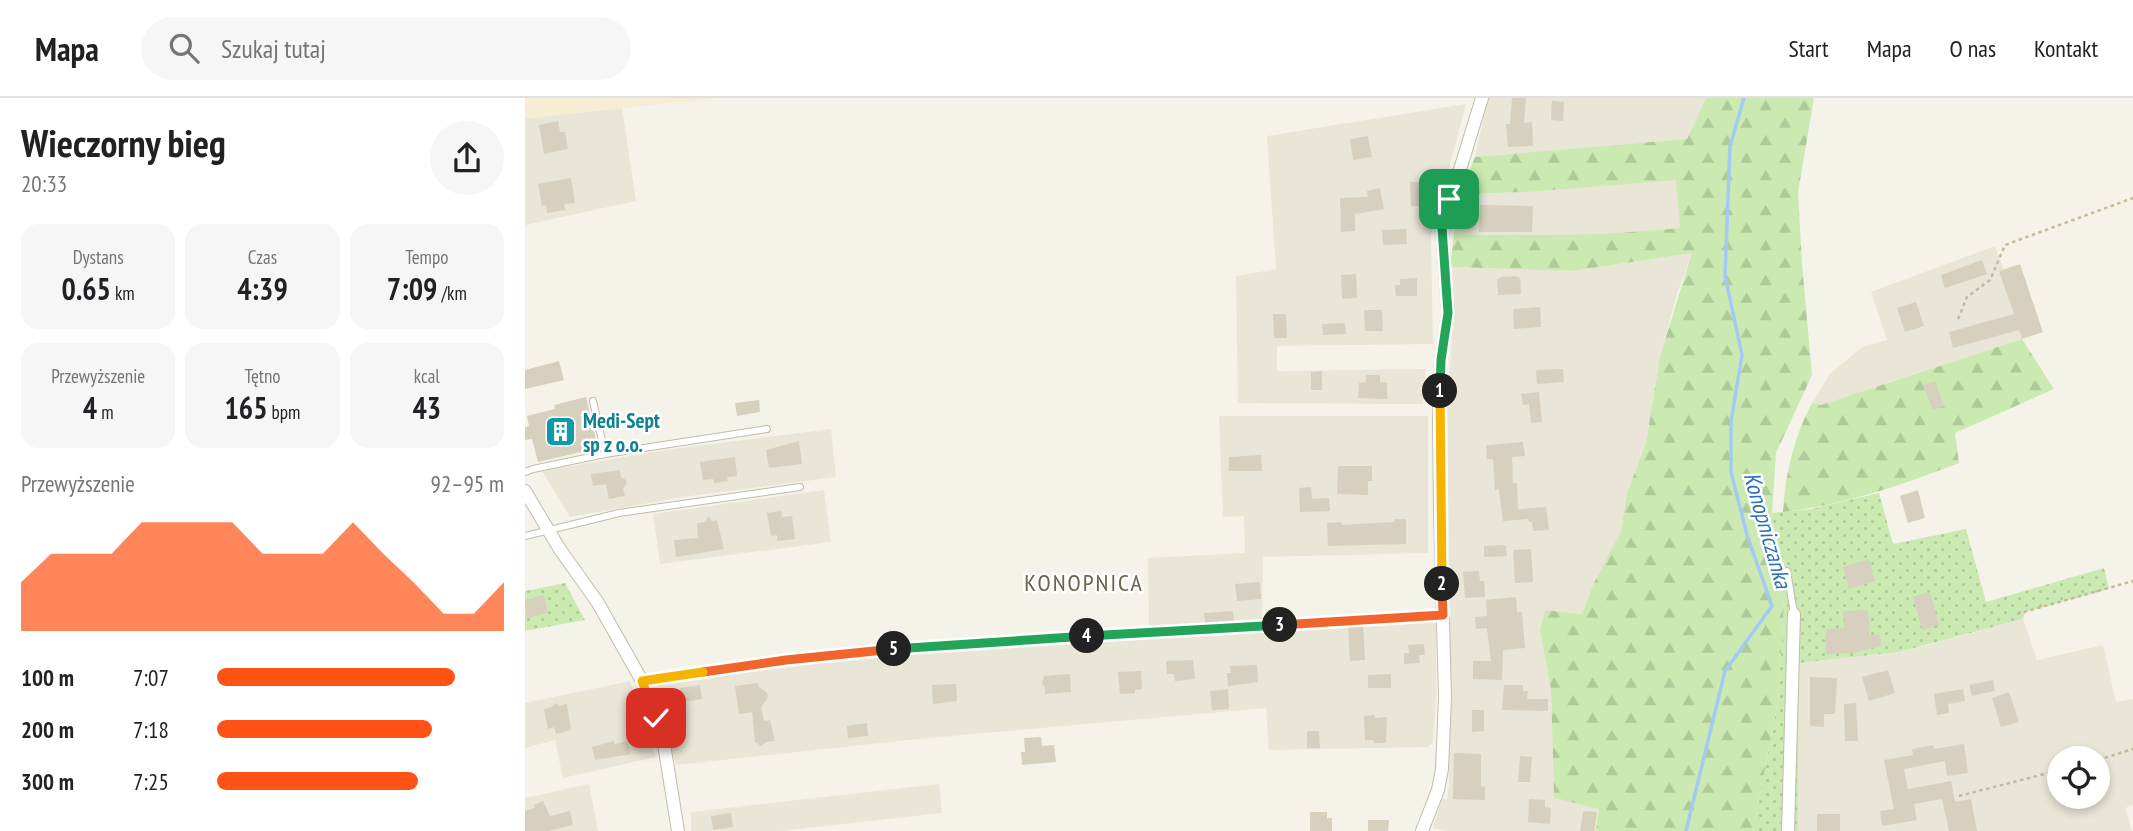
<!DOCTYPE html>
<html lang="pl">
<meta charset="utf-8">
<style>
:root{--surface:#fff;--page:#f6f6f6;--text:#202124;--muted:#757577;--line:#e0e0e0;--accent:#ff5216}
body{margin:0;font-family:"PT Sans Narrow",sans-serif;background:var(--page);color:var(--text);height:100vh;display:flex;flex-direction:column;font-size:26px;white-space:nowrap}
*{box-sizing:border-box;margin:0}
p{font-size:23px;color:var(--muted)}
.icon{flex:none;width:38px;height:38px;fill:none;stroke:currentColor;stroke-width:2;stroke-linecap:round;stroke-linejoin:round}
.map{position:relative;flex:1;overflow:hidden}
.details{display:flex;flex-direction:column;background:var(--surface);width:525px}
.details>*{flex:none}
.buttons{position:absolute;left:1522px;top:648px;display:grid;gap:14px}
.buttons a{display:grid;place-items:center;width:63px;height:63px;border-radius:50%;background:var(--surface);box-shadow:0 4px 10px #0003;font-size:35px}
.pin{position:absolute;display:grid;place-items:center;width:60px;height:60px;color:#fff;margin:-30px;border-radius:14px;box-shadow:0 4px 10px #0006}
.km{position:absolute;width:35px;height:35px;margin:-18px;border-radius:50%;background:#222;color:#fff;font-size:19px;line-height:35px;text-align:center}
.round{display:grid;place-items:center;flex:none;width:74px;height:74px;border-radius:37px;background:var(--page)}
.overview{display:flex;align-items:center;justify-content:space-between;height:119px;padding:0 21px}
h1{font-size:38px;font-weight:600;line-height:52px}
.stats{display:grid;grid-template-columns:repeat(3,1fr);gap:10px;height:119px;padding:7px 21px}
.stats div{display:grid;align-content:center;border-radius:18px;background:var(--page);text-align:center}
.stats b{font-size:30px;font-weight:600}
.stats small{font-size:19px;font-weight:400}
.stats p{font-size:19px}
.chart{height:196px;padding:14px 21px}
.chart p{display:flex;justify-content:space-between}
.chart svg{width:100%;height:126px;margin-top:7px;fill:var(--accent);opacity:.7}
ul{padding:0 21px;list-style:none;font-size:23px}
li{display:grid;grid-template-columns:112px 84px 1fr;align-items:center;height:52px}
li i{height:18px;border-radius:9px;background:var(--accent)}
header{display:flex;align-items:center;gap:42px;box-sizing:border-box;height:98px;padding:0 35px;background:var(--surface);border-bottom:2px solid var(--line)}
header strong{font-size:33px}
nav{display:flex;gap:38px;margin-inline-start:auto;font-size:24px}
.search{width:490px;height:63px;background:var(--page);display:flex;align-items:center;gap:18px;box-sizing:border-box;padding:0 24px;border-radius:38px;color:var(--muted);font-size:26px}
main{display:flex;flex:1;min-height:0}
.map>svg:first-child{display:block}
.residential{fill:#e9e5d7;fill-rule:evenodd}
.commercial{fill:#f7ecd4}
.grass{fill:url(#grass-dots)}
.forest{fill:url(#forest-firs)}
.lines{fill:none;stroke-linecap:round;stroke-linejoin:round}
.stream{stroke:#a4caf3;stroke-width:3.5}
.building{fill:#d7d0be}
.lane-casing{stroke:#c1bcab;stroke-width:8}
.street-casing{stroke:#c1bcab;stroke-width:14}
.path{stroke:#c3ba9c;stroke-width:2.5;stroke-dasharray:3.5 3.5;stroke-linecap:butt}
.lane{stroke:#fff;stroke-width:6}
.street{stroke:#fff;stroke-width:12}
.split-1-casing{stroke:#fff;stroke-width:14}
.split-2-casing{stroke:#fff;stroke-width:14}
.split-3-casing{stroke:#fff;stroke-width:14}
.split-4-casing{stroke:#fff;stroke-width:14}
.split-5-casing{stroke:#fff;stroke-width:14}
.split-6-casing{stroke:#fff;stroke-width:14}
.split-7-casing{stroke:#fff;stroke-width:14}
.split-1{stroke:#22a559;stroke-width:9}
.split-2{stroke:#f5b400;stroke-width:9}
.split-3{stroke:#f0652b;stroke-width:9}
.split-4{stroke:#22a559;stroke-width:9}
.split-5{stroke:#22a559;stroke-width:9}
.split-6{stroke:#f0652b;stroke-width:9}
.split-7{stroke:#f5b400;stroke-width:9}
.labels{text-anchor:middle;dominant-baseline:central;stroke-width:5;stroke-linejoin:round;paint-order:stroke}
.culture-label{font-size:21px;font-weight:bold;fill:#0d838f;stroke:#fff;text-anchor:start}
.water-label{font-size:23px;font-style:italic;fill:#2c6fba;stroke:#fff}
.quarter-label{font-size:24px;letter-spacing:2px;fill:#6c634e;stroke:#fff}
</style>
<header>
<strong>Mapa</strong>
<div class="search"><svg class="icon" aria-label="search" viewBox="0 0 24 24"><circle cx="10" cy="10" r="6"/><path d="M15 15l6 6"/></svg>Szukaj tutaj</div>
<nav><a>Start</a><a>Mapa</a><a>O nas</a><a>Kontakt</a></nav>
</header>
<main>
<section class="details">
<div class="overview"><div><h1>Wieczorny bieg</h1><p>20:33</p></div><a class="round"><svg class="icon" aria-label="share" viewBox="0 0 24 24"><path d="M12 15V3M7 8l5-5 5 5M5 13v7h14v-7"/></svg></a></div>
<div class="stats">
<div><p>Dystans</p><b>0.65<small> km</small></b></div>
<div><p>Czas</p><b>4:39</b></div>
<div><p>Tempo</p><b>7:09<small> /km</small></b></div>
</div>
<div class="stats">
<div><p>Przewyższenie</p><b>4<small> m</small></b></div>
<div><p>Tętno</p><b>165<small> bpm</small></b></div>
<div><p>kcal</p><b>43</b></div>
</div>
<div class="chart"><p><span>Przewyższenie</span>92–95 m</p>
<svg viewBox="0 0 160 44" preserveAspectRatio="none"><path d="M0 44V27L10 17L20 17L30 17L40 6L50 6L60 6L70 6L80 17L90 17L100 17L110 6L120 17L130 27L140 38L150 38L160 27V44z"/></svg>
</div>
<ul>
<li><b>100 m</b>7:07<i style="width:83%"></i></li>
<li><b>200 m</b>7:18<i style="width:75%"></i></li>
<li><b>300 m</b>7:25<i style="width:70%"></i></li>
</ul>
</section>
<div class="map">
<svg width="1608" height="733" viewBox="0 0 1608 733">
<defs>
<pattern id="grass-dots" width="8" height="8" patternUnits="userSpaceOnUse" patternTransform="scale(1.75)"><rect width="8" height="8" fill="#caeab1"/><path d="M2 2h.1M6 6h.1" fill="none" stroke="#afca99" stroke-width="1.8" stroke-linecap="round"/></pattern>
<pattern id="forest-firs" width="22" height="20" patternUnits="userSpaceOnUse" patternTransform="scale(1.75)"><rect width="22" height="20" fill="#caeab1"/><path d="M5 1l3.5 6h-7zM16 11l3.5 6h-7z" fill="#afca99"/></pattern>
</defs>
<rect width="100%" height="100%" fill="#f5f3e9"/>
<!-- residential -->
<path class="residential" d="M963,0H1181L1162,41L950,59Z
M941,6L906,138L908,246L752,248V273L901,271L898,306L713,305L711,178L751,171L742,38Z
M97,9L111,103L0,127V20Z
M1152,81L1155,130L1099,136L1045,138L929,136L935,96L1003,94Z
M1470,148L1479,171L1475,173L1497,241L1296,307L1287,305L1305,276L1337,249L1362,242L1346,194Z
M1167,155L1152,196L1135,258L1121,345L1102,395L1096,433L1068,487L1057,516L1020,512L1015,532L1026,591L1029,700L1074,711L1071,733H922L908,730L917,701H922L924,686L919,413L920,313L923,297L929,208L925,169L1047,173Z
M694,318H903V455L738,459L737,523L624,531L623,460L720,455L719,418L698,419Z
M306,331L311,379L158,399L45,419L17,373L147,351Z
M299,392L306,444L135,466L128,416Z
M911,521V600L908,645L903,649L744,652L741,610L393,641L151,667L141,629L127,590L129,586L278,565L408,552Z
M1498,521L1512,562L1578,547L1591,604L1608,601V707L1600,710L1607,733H1273L1274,565L1377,554ZM1535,660H1573V698H1535Z
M105,583L131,659L38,680L30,642L0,650V605Z
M64,686L73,733H0V700Z
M414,686L417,715L256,733H166V714Z"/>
<!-- commercial -->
<path class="commercial" d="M0,0H190L0,21Z"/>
<!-- grass -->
<path class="grass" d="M1354,395L1368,446L1441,431L1461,504L1579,470L1584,491L1500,514L1498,521L1374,554L1274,565L1273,733H1228L1253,603L1259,509L1247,415L1286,411Z
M40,485L60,522L0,533V493Z"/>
<!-- forest -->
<path class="forest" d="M1181,0H1289L1273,94L1277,165L1287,277L1251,355L1247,415L1259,509L1253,603L1228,733H1071L1074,711L1029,700L1026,591L1015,532L1020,512L1057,516L1068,487L1096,433L1102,395L1121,345L1135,258L1167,155L1047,173L925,169L929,136C1005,138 1079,138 1155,130L1151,82L1003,94L935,96L950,59L1162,41Z
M1497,241L1529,291L1430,335L1434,365C1376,387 1320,407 1258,414C1260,377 1269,338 1287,305L1296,307Z"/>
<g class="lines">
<!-- stream -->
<path class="stream" d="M1161,733L1200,573L1247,508L1222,437L1206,374V324L1217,257L1200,178L1205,48L1219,0"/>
</g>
<!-- building -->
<path class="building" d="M987,0H1001L999,25L1007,24L1008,48L983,49L981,26H985Z
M1027,3L1039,4L1038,23L1026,22Z
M33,23L35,34H40L43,51L19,56L14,27Z
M843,38L847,59L828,62L825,41Z
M46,80L50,105L39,106L40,112L22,115L21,107L17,108L13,86Z
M885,84H896L897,108H886Z
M855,90L859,111L830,116V133L816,134L815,100L843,99L842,93Z
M955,107L1008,108L1007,134H954Z
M881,131L882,146L858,147L857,132Z
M1457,162L1462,176L1420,190L1416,177Z
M1495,166L1518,234L1497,241L1494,232L1428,250L1424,234L1489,216L1474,173Z
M831,176L832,200L817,201L816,177Z
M990,178L995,180L996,196L973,197L972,181H975V179Z
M892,180V198H871L870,187H875V181Z
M1391,204L1399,228L1380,234L1372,210Z
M1015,209L1016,229L989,231L988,211Z
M839,212H857L858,233H840Z
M748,216H761L762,240H749Z
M820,225L821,236L798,237L797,226Z
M34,263L39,282L0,291V272Z
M1038,271L1039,284L1012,286L1011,272Z
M797,273V292H786V274Z
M841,277H855V284L862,285V301L833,300L834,285L841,284Z
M1410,283L1419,308L1408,312L1398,287Z
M1014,294L1017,324L1006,325L1004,306L998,307L996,296Z
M61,299L73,350L13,364L7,341L0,342V329L4,328L2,318L30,311L29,307Z
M234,302L235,314L212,318L210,305Z
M274,343L277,366L244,370L241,352Z
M998,344L1000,358L987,359L988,385H992L993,411L1021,409L1024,432L1008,433L1007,424H1004L1003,421L978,423L974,391L970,392L968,361H962L961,347Z
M736,357L737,373H704V359Z
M210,359L212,378L202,379L203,383L189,385L188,381L178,382L175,364Z
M813,368H847V383H843V397L812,396Z
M95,372L96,379L101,382L102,386L98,391L100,398L84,401L81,386L68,388L66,376Z
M786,389L787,401L804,400L805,413L775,414L774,390Z
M1393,392L1400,420L1383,425L1375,398Z
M256,413L257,419L267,418L270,441L252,443V437L246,438L242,415Z
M183,418L187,423L192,422L199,451L151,459L149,442L173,440L172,425L180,424Z
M869,421H881V446L803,448L802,425L816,424V427L869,424Z
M981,447L982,458L959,459V448Z
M1006,451L1008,484L990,485L988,452Z
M1344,461L1350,483L1324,491L1318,469Z
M954,473L955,483H959L960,499L940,500L938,474Z
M735,484L736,501L712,503L710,486Z
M1405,494L1414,527L1397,532L1388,499Z
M19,497L23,515L2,520L0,502Z
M991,499L992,514H997L1000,550L978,552L977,582L948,581V563H966L962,530L951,531L950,519L962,518L961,502Z
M1343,512L1345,538L1354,536L1357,548L1327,555L1301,556V531L1319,530L1318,513Z
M708,513L709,524L680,526L679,515Z
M838,525L840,562L825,563L823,526Z
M899,546L900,557H894L895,565L879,566V555H884L883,547Z
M668,562L670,581L650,583L649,576H642L641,563Z
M732,567L733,584L703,588L702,575H706L705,568Z
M1363,572L1370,595L1344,603L1337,579Z
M616,573L617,591L610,592V595L595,596L593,574Z
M545,576L546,594L520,596V589L517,586L519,578Z
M866,576V590H843V577Z
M1285,579L1312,580L1310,616H1299V629L1285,628Z
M1468,582L1470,593L1447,598L1444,587Z
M233,585L234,589L242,595L243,600L236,609L239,623L245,622L250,643L241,644L236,648L230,644L227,614L214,616L210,588Z
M431,586L432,603L408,606L407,587Z
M175,587L177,601L157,604L155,590Z
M979,587H998V593H1003L1002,601H1023V613L977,612Z
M703,591L704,611L687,612L685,593Z
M1438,591L1440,603L1423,606L1424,615L1412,617L1409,596Z
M1484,594L1494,624L1476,629L1467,600Z
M30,605L34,608L42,606L46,632L31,636L29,629L23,631L19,611L27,609Z
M1331,605L1333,643H1320L1319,606Z
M947,612H959V633L947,634Z
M850,617V620L862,619L861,645H849L848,642H840L839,618Z
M342,625L343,638L323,640L322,628Z
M782,633H794L795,650H782Z
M516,639L517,648L529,647L531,664L497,667L496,654H500L499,640Z
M89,643L90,646L102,643L106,656L70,662L67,649Z
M1439,646L1443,675L1422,678L1420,663L1379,671L1383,691L1426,683L1430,704L1446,701L1452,733H1424L1417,701L1389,706L1392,722L1357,728L1355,713L1369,711L1359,662L1388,657L1387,651L1408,647L1409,651Z
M929,655L956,656V688L960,689V702L928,701Z
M995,658L1007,659L1005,684H993Z
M1004,701L1020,702V709L1026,710L1025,726L1003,724Z
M18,703L25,718L45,713L48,727L24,733H0V713L9,710V707Z
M1058,713L1072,714L1069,733H1055Z
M785,714H802V720H807V733H785Z
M206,715L208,729L188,732L186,718Z
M1292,716H1315V733H1292Z
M843,722H864L863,733H843Z"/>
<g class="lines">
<defs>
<path id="lane" d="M68,303L80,356
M0,374L8,371L80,356L242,331
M0,438L94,415L275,389
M1262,473L1269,516
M863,520L918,517
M117,583L261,562L409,547L737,528"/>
<path id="street" d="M0,393L34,450L73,505L117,583L139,646L153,733
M897,733L913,692L917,671L920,599L915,412L914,323L916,262L923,215L917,130L957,0
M1263,733L1269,516"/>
</defs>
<!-- lane casing -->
<use href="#lane" class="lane-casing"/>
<!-- street casing -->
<use href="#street" class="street-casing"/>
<!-- path -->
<path class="path" d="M1433,221L1442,199L1465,182L1480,147L1608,100
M1492,516L1608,483
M744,528L853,521
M1573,662L1608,651
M1434,698L1535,672"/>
<!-- lane -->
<use href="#lane" class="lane"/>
<!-- street -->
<use href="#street" class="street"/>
</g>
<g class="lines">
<defs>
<path id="split-1" d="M915,293L916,262L923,215L917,130L924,101"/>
<path id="split-2" d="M915,293L917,486"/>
<path id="split-3" d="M755,527L918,517L917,486"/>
<path id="split-4" d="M562,538L755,527"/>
<path id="split-5" d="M369,551L562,538"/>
<path id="split-6" d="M178,574L261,562L369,551"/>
<path id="split-7" d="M131,620L117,583L178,574"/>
</defs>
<!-- split-1 casing -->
<use href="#split-1" class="split-1-casing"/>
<!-- split-2 casing -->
<use href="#split-2" class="split-2-casing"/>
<!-- split-3 casing -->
<use href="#split-3" class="split-3-casing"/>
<!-- split-4 casing -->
<use href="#split-4" class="split-4-casing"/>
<!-- split-5 casing -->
<use href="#split-5" class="split-5-casing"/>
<!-- split-6 casing -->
<use href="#split-6" class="split-6-casing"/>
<!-- split-7 casing -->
<use href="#split-7" class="split-7-casing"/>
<!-- split-1 -->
<use href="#split-1" class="split-1"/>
<!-- split-2 -->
<use href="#split-2" class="split-2"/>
<!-- split-3 -->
<use href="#split-3" class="split-3"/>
<!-- split-4 -->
<use href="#split-4" class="split-4"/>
<!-- split-5 -->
<use href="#split-5" class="split-5"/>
<!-- split-6 -->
<use href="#split-6" class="split-6"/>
<!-- split-7 -->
<use href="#split-7" class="split-7"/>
</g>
<!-- icons -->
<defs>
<symbol id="building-square" viewBox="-11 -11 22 22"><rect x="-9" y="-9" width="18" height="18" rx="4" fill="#0f9aa8" stroke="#fff"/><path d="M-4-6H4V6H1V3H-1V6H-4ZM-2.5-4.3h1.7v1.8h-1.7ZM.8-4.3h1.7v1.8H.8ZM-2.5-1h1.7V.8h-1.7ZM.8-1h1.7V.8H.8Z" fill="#fff"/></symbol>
</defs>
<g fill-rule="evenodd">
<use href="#building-square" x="18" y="316" width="35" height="35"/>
</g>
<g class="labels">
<!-- culture labels -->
<g class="culture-label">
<text x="58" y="322">Medi-Sept<tspan x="58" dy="24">sp z o.o.</tspan></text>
</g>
<!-- water labels -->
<g class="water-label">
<text transform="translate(1243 432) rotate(74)">Konopniczanka</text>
</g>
<!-- quarter labels -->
<g class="quarter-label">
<text x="559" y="484">KONOPNICA</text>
</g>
</g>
</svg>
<div class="buttons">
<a><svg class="icon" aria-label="locate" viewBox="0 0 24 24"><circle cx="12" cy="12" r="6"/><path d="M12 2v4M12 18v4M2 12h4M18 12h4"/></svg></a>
</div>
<div class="pin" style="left:924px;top:101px;background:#1e9e55"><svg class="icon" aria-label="arrive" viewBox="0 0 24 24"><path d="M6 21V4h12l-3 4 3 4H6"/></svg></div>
<div class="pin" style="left:131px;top:620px;background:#d93025"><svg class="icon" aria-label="check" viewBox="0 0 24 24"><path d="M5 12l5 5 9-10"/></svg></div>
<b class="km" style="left:915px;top:293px">1</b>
<b class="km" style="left:917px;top:486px">2</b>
<b class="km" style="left:755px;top:527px">3</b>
<b class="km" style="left:562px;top:538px">4</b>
<b class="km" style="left:369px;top:551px">5</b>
</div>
</main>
